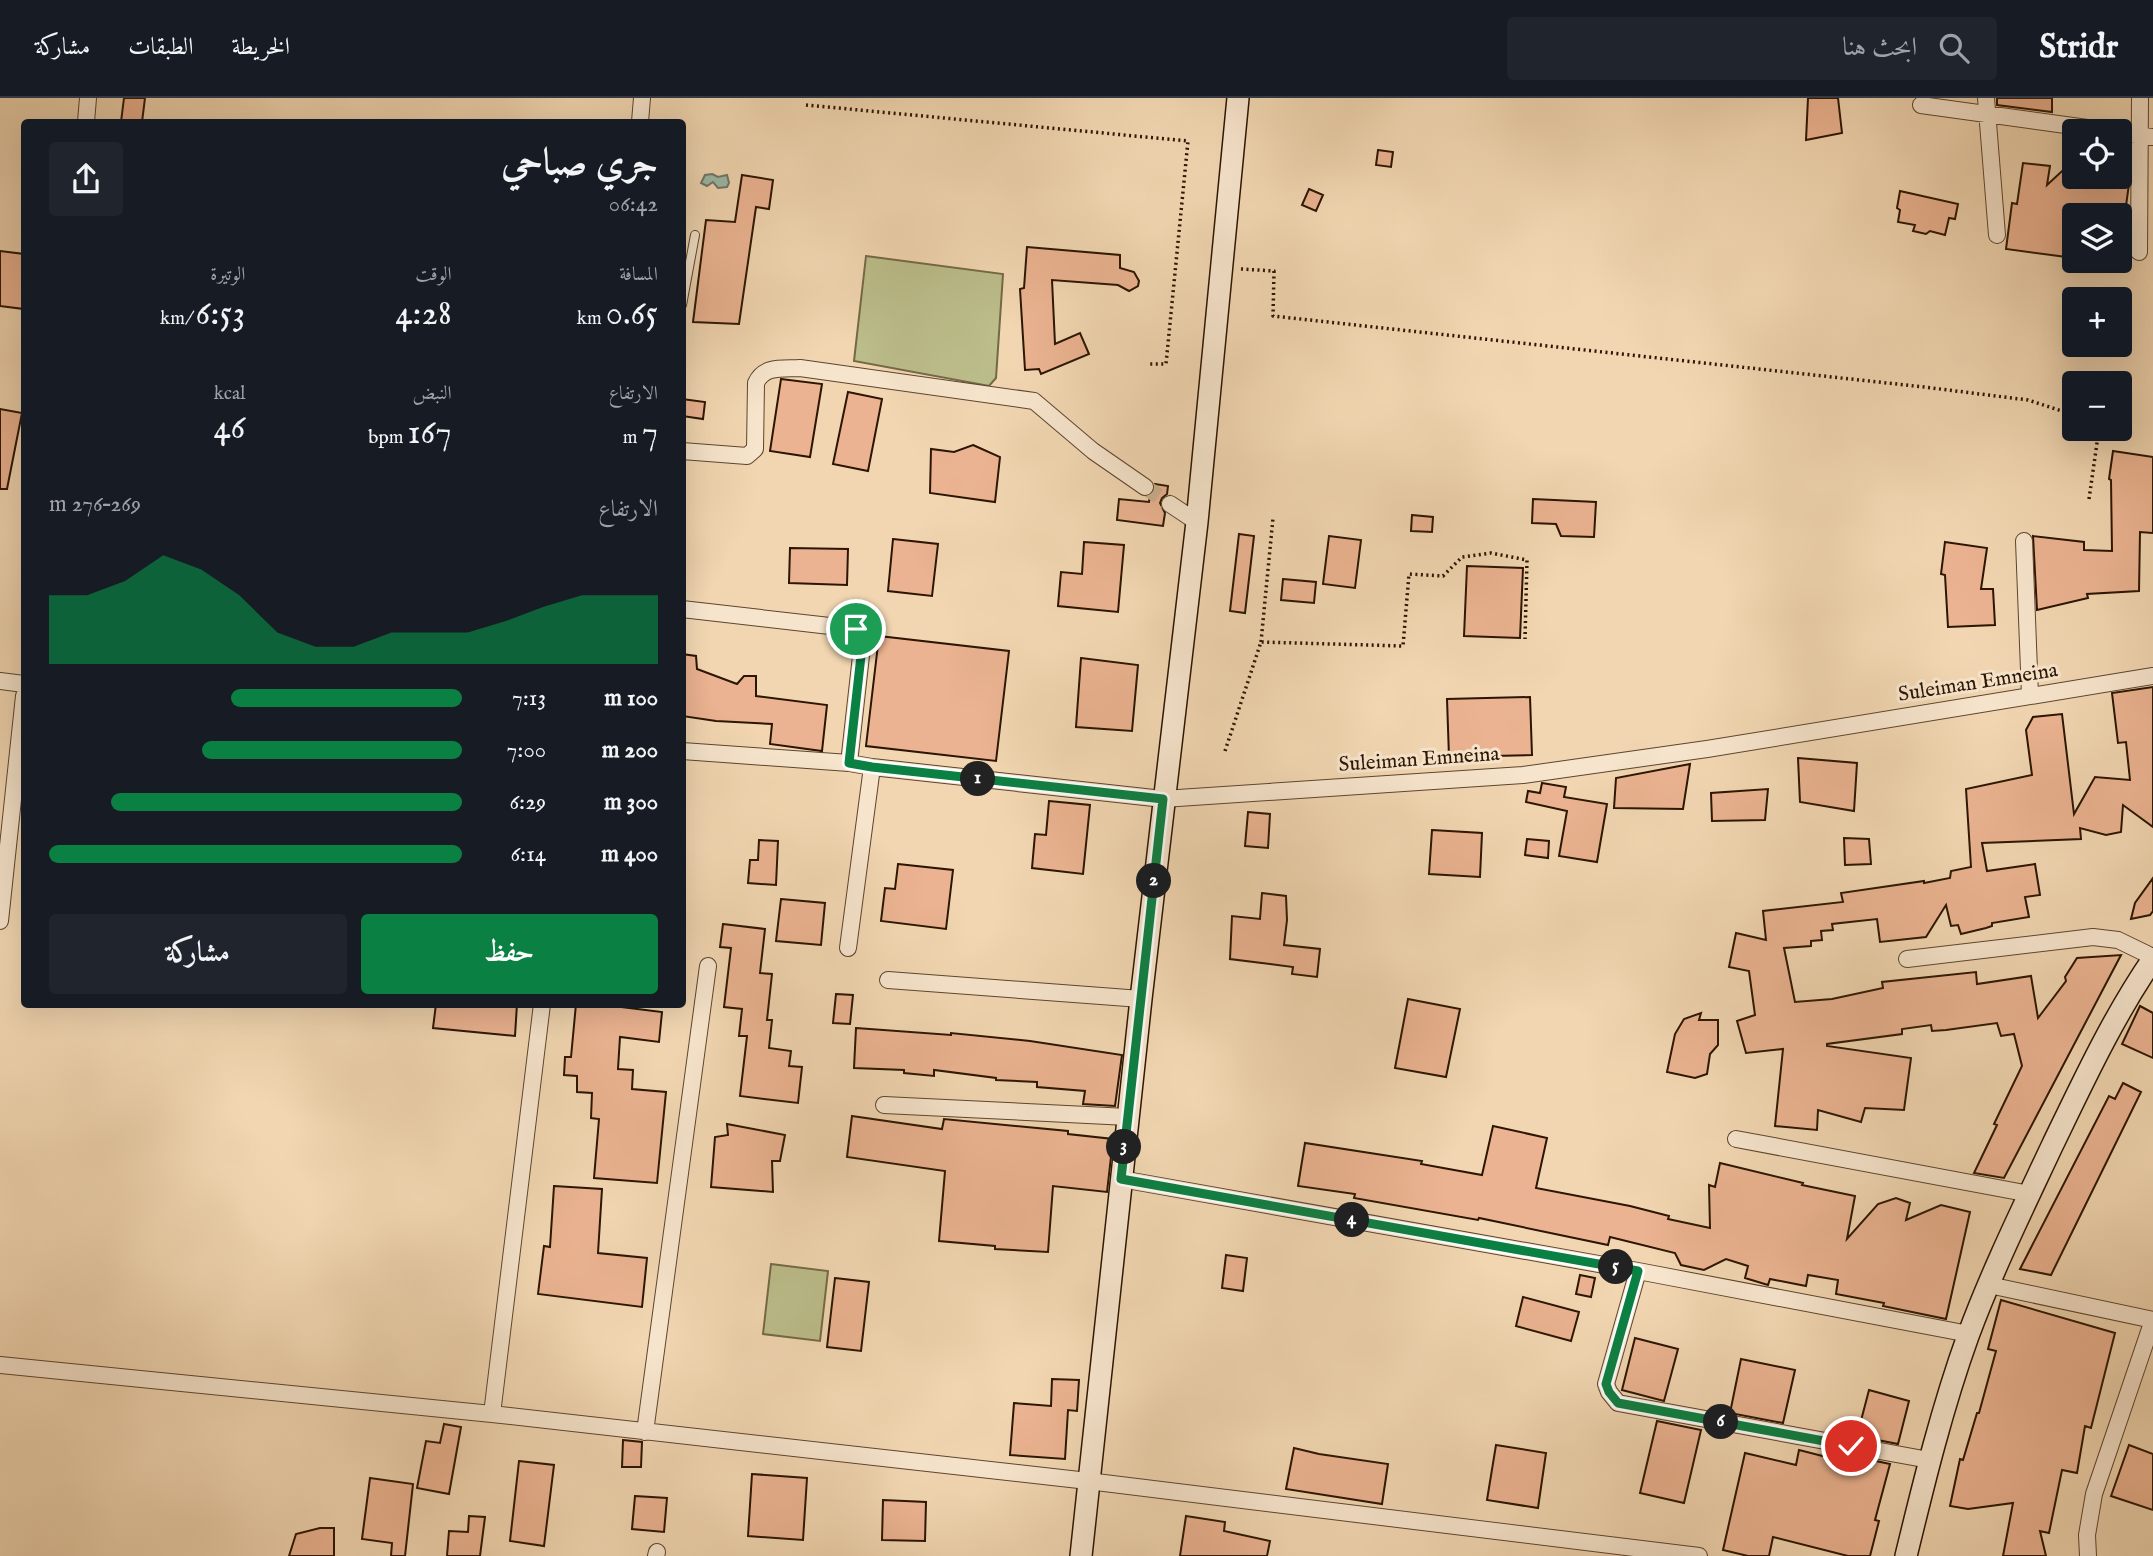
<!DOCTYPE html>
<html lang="ar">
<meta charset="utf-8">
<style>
:root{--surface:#171b24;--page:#20242c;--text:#f1f3f6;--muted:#9ea1a6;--line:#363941;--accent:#0b8043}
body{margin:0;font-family:"IM FELL English",Amiri,serif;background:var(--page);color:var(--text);direction:rtl;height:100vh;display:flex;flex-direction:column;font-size:26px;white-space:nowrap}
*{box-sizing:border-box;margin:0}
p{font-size:23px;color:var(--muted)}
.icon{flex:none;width:38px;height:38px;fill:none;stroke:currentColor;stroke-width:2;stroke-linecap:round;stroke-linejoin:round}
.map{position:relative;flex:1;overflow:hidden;direction:ltr}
.side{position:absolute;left:21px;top:21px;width:665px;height:889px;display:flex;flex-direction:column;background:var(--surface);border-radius:7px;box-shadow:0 7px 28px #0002;direction:rtl}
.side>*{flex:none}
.controls{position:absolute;left:2062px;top:21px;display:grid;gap:14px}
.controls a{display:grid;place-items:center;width:70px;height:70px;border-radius:7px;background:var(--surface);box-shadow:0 7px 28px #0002;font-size:35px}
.pin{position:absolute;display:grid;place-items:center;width:60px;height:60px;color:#fff;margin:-30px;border:4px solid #fff;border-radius:50%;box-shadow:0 2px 7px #0007}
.km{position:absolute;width:35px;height:35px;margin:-18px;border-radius:50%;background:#222;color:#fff;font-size:19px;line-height:35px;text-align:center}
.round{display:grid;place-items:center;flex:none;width:74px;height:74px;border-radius:7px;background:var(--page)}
.overview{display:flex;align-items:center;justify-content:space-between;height:119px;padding:0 28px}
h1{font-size:38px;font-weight:600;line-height:52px}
.figures{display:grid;grid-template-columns:repeat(3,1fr);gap:10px;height:119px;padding:7px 28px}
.figures div{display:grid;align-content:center}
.figures b{font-size:35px;font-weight:600}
.figures small{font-size:19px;font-weight:400}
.figures p{font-size:19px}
.chart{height:196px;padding:14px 28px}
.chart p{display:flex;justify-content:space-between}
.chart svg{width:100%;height:126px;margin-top:7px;fill:var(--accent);opacity:.7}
.action{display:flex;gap:14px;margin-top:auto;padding:14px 28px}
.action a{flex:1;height:80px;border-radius:7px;background:var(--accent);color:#fff;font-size:28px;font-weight:600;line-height:80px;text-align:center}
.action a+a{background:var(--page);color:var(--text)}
ul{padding:0 28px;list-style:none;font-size:23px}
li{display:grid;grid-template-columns:112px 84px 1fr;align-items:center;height:52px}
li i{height:18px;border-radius:9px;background:var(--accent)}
header{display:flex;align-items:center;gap:42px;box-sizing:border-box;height:98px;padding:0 35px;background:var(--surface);border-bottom:2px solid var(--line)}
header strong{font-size:33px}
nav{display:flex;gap:38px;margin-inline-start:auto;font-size:24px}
.search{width:490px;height:63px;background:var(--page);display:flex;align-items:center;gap:18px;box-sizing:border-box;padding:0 24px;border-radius:7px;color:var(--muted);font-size:26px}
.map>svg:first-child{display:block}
.green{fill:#bbbd8a;stroke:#746946;stroke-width:2}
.water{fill:#9bb9aa;stroke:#6f7767;stroke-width:2}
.building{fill:#ebb391;stroke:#2c1502;stroke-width:2}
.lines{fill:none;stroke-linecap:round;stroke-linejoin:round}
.street-tunnel{stroke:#caaf8e;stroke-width:16;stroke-dasharray:16 8;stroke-linecap:butt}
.lane-casing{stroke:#5d452e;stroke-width:10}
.street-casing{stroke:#5d452e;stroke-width:18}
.secondary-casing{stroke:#2c1502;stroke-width:24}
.path{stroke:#2c1502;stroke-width:3.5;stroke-dasharray:2 3.5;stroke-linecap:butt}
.lane{stroke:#f6e4cc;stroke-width:8}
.street{stroke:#f6e4cc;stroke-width:16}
.secondary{stroke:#f6e4cc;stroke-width:21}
.route-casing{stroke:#fff;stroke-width:14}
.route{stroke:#0b8043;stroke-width:9}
.labels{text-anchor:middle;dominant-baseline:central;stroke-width:6;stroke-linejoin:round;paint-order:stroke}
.street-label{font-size:21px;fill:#2c1502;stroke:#f6e4cc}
</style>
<header>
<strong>Stridr</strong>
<div class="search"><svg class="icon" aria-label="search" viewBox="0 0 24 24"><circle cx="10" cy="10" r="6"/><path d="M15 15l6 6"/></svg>ابحث هنا</div>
<nav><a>الخريطة</a><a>الطبقات</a><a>مشاركة</a></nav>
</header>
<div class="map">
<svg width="2153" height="1458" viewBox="0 0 2153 1458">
<rect width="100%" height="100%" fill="#f1d6b1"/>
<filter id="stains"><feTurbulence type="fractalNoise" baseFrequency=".00286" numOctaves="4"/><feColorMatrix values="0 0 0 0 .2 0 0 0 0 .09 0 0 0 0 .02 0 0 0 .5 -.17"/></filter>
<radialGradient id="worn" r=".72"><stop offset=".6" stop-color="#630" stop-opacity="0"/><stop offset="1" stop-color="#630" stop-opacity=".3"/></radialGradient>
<!-- green -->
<path class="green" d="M866,158L1003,176L996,280L989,288L854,263Z
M771,1166L828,1173L820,1243L763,1236Z"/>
<!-- water -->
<path class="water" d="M712,76L718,79L727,77L729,85L727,89L718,90L713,84L707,88L701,85L705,77Z"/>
<!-- building -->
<path class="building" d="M124,0H145L142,24H121Z
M1808,0H1838L1842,35L1806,42Z
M1997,0H2052V14L1997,7Z
M1378,52L1393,54L1391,69L1376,67Z
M2074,62V79H2105L2101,83L2129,86L2125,115L2113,113L2107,117L2088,114V117H2074V160L2006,151L2012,105L2017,106L2023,65L2050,68L2047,87Z
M742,77L773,82L769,111L756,109L739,226L693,224L706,122L735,124Z
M1309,91L1323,97L1316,113L1302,107Z
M1900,93L1958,106L1955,121L1949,120L1945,137L1930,133L1926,136L1913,133L1915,127L1898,124L1900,112L1897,110Z
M1027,149L1120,157V170L1134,174L1139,183L1138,188L1129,193L1118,187L1052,182L1055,246L1080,235L1089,256L1041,276L1039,271L1025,272L1020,191L1024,190Z
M0,153L24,156V211L0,208Z
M781,281L822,286L810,359L770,353Z
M848,294L882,301L868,373L833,366Z
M682,301L705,304L703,321L682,318Z
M0,311L22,315L7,391H0Z
M973,347L1000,359L995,404L930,395L931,351L954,354Z
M2113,353L2153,359V435L2140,434L2139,493L2087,496L2088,500L2037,512L2033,438L2084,444V452L2112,453L2111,382L2109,381Z
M1155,386L1168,388L1167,396L1162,400L1160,405L1165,415L1163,428L1117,422L1119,401L1149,404L1150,398L1155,391Z
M1533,401L1596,404L1594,439L1561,438L1556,426L1532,425Z
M1412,417L1433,419L1432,434L1411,433Z
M1239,436L1254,438L1245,515L1230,513Z
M1329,438L1361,442L1355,490L1323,486Z
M893,441L938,446L932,498L888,493Z
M1084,444L1124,447L1118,514L1058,508L1061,474L1082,476Z
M1945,444L1987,450L1981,491H1993L1995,527L1948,529L1945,477L1941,476Z
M790,450L848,451L847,487L789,485Z
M1467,468L1523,470L1520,540L1464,538Z
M1283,481L1316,484L1314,505L1281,502Z
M879,538L1009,553L996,663L866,648Z
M682,556L696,558L697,571L737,586L744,578H756V598L827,607L822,653L770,646L772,626L716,623L682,618Z
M1081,560L1138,567L1132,633L1076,629Z
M2153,589V729L2123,707L2121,734L2106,737L2080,730L2081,741L1982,745L1987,773L2035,766L2040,797L2025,799L2029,819L1992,825V828L1986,830L1961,836L1958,827L1951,828L1946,807L1926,839L1880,844L1877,821L1832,826L1833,832L1821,833L1822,842L1811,843V848L1784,850L1795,904L1832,901L1883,890L1882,884L1976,874L1977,886L2031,878L2038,920L2066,883L2065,879L2077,860L2121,857L2004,1080L1974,1075L1997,1027L1994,1026L2022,968L2014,936L2001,938L1997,925L1946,932L1932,933L1931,927L1902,931V936L1827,946V948L1911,960L1904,1012L1865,1010L1861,1024L1818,1012L1817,1032L1775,1028L1783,951L1746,955L1737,923L1755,917L1749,873L1729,869L1736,835L1766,842L1763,813L1843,804L1841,795L1924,783V785L1950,780L1951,773L1971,769L1966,691L2032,677L2026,632L2033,619L2062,616L2074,716L2095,679L2130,682L2126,644L2118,645L2112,595Z
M1530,599L1532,657L1449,659L1447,601Z
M1798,660L1857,665L1854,713L1800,704Z
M1690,666L1683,711L1614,710L1616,680Z
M1542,685L1566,689L1564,699L1607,706L1597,764L1559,758L1567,713L1526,704L1528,693L1540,695Z
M1768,691L1765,722L1712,723L1711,695Z
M1049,703L1090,707L1083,776L1032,770L1035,736L1046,737Z
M1248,714L1270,716L1268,750L1245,748Z
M1432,732L1482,735L1480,779L1429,776Z
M1844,740L1869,741L1871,766L1845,767Z
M1527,741L1549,743L1548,760L1525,757Z
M759,742L778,743L776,787L748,785L750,762H758Z
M898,766L953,772L946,831L881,823L885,790L895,791Z
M2153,780V813L2150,817L2131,821L2135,805Z
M1262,795L1286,798L1287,822L1284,847L1320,851L1317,879L1292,876L1293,869L1230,861L1232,818L1260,821Z
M781,801L825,805L821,847L776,843Z
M723,826L765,831L760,875L772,876L767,922H772L769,950L791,953L789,968L802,969L798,1005L740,998L747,938H739L742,911L724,909L731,850L720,849Z
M836,896L853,897L850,926L833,925Z
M1408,901L1460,911L1446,979L1395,970Z
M436,906H517L515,938L433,930Z
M576,906H622V909L662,914L659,944L620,939L618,971L633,972L632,991L666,994L657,1085L594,1080L599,1021L591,1020L592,995L577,994V978L564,977L565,959H571Z
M2140,908L2153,915V960L2122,946Z
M1701,915L1699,922H1718V947L1710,956L1707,976L1695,980L1667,974L1675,936L1684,921Z
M856,930L951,937V935L1030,943L1122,957L1115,1008L1083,1006L1085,993L1037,989V984L996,982V980L934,972V978L904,975V972L854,970Z
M2123,985L2141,994L2051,1177L2020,1171L2109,998L2115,1001Z
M852,1018L942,1031L944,1021L1068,1033V1036L1113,1041L1107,1094L1053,1088L1048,1154L995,1151V1148L939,1143L945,1073L847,1059Z
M727,1026L785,1037L780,1063H772L773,1094L711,1089L715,1039L728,1037Z
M1493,1028L1547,1040L1536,1090L1630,1108L1669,1118L1668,1121L1710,1130L1709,1087L1715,1089L1720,1065L1803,1085L1802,1087L1855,1098L1847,1141L1878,1106L1896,1100L1910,1105L1906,1122L1941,1107L1970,1114L1946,1221L1883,1208L1884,1205L1836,1196L1838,1182L1808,1177L1806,1188L1770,1181L1768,1187L1745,1180L1748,1168L1726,1161L1704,1172L1681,1167L1675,1155L1610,1139L1608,1147L1479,1120L1478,1122L1354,1100L1355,1096L1298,1088L1305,1045L1422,1063L1421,1066L1482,1077Z
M554,1088L602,1091L598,1155L647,1160L642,1209L538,1196L544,1148L550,1149Z
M1226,1157L1247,1160L1243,1193L1222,1190Z
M1580,1177L1595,1180L1591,1199L1576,1196Z
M835,1180L869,1184L861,1253L827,1249Z
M1523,1199L1579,1214L1571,1243L1516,1228Z
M2001,1202L2115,1235L2091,1330L2085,1328L2077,1375L2062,1372L2049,1435L2040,1433L2046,1458H2003L2013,1405L1968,1411L1950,1408L1960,1361L1963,1362L1977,1315H1979L1996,1253L1988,1251Z
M1635,1240L1678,1251L1664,1303L1622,1292Z
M1741,1261L1795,1272L1783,1325L1730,1315Z
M1052,1281L1079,1282L1077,1313L1068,1312L1065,1361L1010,1357L1014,1305L1051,1308Z
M1869,1292L1909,1303L1898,1346L1857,1338Z
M1657,1323L1701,1332L1684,1405L1640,1395Z
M444,1326L461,1329L449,1396L417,1390L426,1343L440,1345Z
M623,1342L642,1344L641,1369H622Z
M1496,1347L1546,1355L1538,1410L1487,1402Z
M2129,1347L2153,1356V1412L2111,1398Z
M1294,1350L1319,1356L1388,1366L1382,1406L1286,1391Z
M1799,1352L1850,1365L1852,1358L1890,1366L1875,1422L1879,1423L1870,1458H1848L1773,1439L1769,1458H1748L1723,1452L1745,1355L1796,1367Z
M519,1363L554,1367L544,1448L510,1443Z
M752,1376L807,1380L803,1442L748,1438Z
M370,1380L413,1386L405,1458H391L392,1445L362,1441Z
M635,1398L667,1400L664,1434L632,1431Z
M883,1402L926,1404L925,1443L882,1442Z
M469,1418L485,1419L480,1458H447L449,1433L468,1434Z
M1186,1418L1225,1424L1224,1433L1270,1443L1267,1458H1180Z
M320,1430H334V1458H289L296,1436Z"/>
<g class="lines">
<!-- street-tunnel -->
<path class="street-tunnel" d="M1145,389L1170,406"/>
<defs>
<path id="lane" d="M682,207L695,137"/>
<path id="street" d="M1986,0L1997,137
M1921,7L2109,33
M86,24L88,0
M640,24L642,0
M2119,35L2153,39
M2139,154L2140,0
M682,353L747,358L755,351L756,285C764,267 783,271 800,270L1034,303L1093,353L1145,389
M1170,406L1197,424
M2024,443L2030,598
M682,511L856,531L863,540L849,665
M0,583L24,586
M682,653L849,665L872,669L1163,701L1523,677L1707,651L2153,578
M0,823L24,598
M848,850L872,669
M1907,861L2093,839L2118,842L2153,859
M888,882L1141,901
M884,1007L1128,1019
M1736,1041L2030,1096
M1121,1081L1638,1173L1969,1236
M1638,1173L1606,1286L1609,1294L1618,1305L1929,1362
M1989,1187L2153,1222
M0,1267L492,1316L1088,1383L1699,1458
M492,1316L542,906
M645,1334L708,868
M656,1458L657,1454
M2088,1458L2087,1437L2094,1396L2153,1222"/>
<path id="secondary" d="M1081,1458L1141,901L1197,424L1238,0
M1906,1458C1924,1384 1942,1310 1968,1238C1992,1173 2023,1110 2052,1048C2083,984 2113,919 2153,861"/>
</defs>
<!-- lane casing -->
<use href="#lane" class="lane-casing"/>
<!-- street casing -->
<use href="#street" class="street-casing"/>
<!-- secondary casing -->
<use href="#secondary" class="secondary-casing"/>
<!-- path -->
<path class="path" d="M806,7L1188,43L1166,266H1149
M1241,171L1274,173L1273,218L1924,289L2028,302L2074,317
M2089,401L2099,331
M1261,544L1273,420
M1225,653L1261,544L1403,548L1409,476L1443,478L1462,459L1491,455L1527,462L1525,541"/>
<!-- lane -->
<use href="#lane" class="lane"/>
<!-- street -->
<use href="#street" class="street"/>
<!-- secondary -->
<use href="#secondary" class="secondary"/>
</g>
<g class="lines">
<defs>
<path id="route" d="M856,531L863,540L849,665L872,669L1163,701L1121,1081L1638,1173L1606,1286L1609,1294L1618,1305L1851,1348"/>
</defs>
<!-- route casing -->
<use href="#route" class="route-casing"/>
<!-- route -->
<use href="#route" class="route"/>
</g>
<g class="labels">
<!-- street labels -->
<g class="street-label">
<text transform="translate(1978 585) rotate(-9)">Suleiman Emneina</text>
<text transform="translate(1419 662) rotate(-4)">Suleiman Emneina</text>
</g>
</g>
<rect width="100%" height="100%" filter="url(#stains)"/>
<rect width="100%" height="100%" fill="url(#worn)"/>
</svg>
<div class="controls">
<a><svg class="icon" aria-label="locate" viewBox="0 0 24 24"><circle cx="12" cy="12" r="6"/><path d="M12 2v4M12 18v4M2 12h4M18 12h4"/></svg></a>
<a><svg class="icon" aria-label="layers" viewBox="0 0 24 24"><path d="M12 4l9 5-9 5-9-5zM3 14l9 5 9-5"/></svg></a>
<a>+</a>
<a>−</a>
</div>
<div class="pin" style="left:856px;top:531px;background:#1e9e55"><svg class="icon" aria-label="arrive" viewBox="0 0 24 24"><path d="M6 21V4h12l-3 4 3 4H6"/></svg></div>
<div class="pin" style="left:1851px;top:1348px;background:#d93025"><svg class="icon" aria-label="check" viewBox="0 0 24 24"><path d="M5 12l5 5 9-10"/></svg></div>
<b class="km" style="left:978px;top:681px">1</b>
<b class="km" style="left:1154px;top:783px">2</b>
<b class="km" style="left:1124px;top:1049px">3</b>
<b class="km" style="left:1352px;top:1122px">4</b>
<b class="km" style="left:1616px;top:1169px">5</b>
<b class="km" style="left:1721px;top:1324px">6</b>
<section class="side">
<div class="overview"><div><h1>جري صباحي</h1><p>06:42</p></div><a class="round"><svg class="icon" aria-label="share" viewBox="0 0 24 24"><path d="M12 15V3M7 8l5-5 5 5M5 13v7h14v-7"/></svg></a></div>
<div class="figures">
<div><p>المسافة</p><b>0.65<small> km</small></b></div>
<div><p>الوقت</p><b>4:28</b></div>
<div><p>الوتيرة</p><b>6:53<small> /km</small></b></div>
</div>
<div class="figures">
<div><p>الارتفاع</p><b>7<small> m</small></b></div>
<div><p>النبض</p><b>167<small> bpm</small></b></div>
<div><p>kcal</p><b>46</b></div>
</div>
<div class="chart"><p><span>الارتفاع</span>269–276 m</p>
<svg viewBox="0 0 160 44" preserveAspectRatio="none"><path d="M0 44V20L10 20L20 15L30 6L40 11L50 20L60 33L70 38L80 38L90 33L100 33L110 33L120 29L130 24L140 20L150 20L160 20V44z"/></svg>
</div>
<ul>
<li><b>100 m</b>7:13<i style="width:56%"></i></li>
<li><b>200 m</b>7:00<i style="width:63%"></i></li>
<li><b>300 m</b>6:29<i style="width:85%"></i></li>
<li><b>400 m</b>6:14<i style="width:100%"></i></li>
</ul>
<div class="action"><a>حفظ</a><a>مشاركة</a></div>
</section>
</div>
